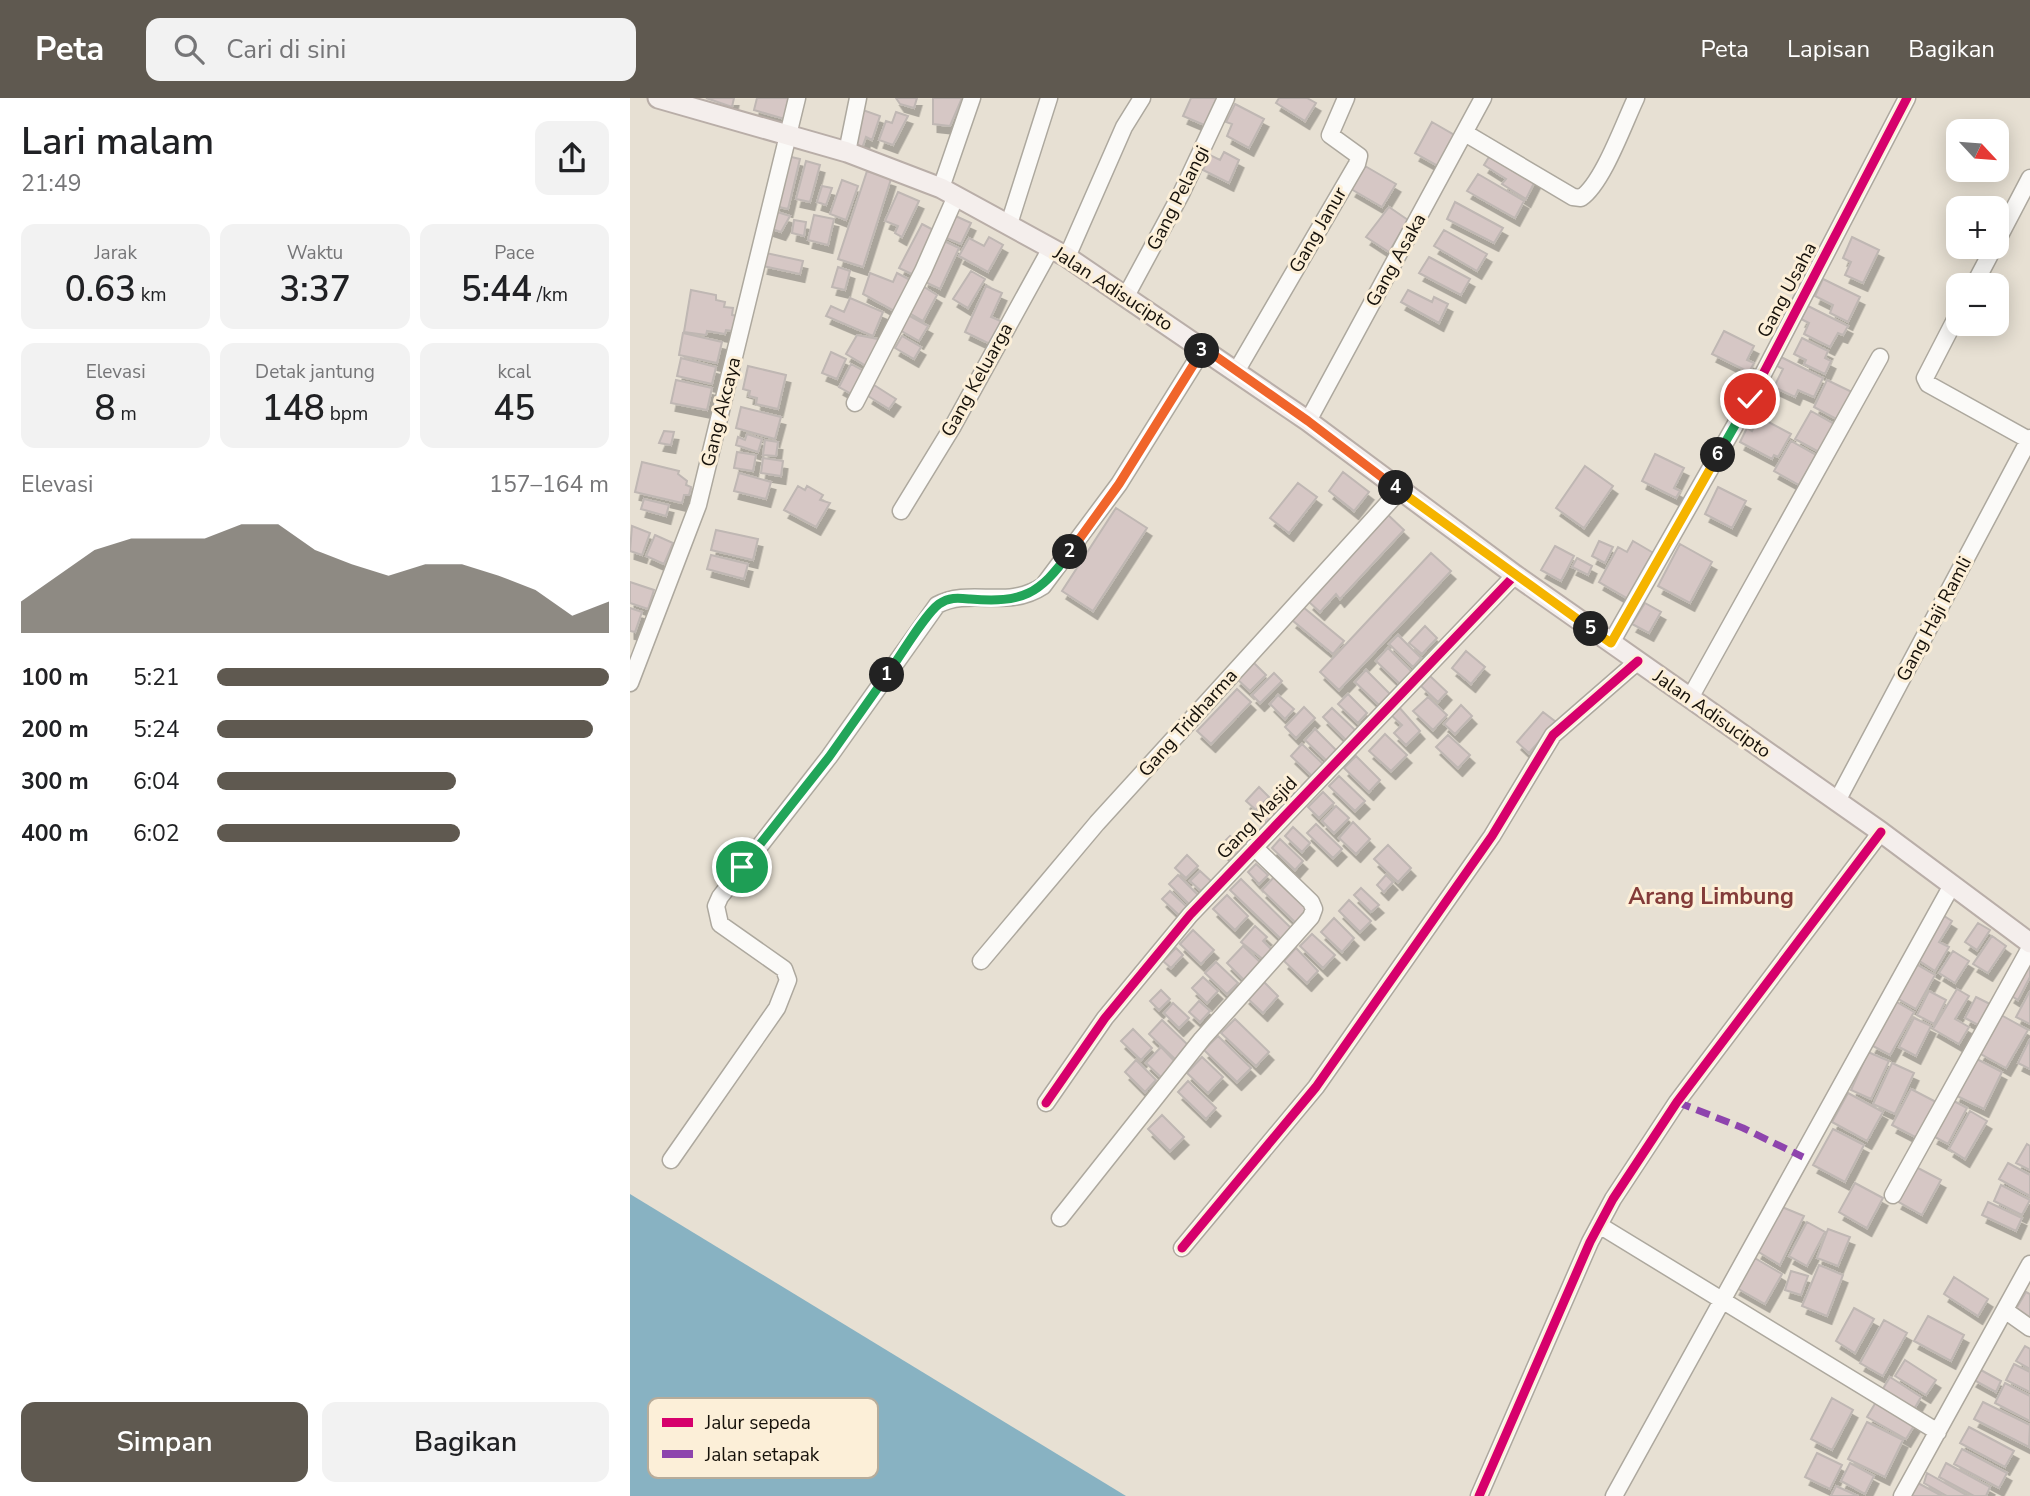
<!DOCTYPE html>
<html lang="id">
<meta charset="utf-8">
<style>
:root{--surface:#fff;--page:#f2f2f2;--text:#202124;--muted:#757577;--accent:#5f5950}
body{margin:0;font-family:"Nunito Sans",sans-serif;background:var(--page);color:var(--text);height:100vh;display:flex;flex-direction:column;font-size:26px;white-space:nowrap}
*{box-sizing:border-box;margin:0}
p{font-size:23px;color:var(--muted)}
.icon{flex:none;width:38px;height:38px;fill:none;stroke:currentColor;stroke-width:2;stroke-linecap:round;stroke-linejoin:round}
.map{position:relative;flex:1;overflow:hidden}
.side{display:flex;flex-direction:column;background:var(--surface);width:630px}
.side>*{flex:none}
.needle{width:46px;rotate:116deg}
.controls{position:absolute;left:1316px;top:21px;display:grid;gap:14px}
.controls a{display:grid;place-items:center;width:63px;height:63px;border-radius:14px;background:var(--surface);box-shadow:0 4px 18px #0003;font-size:35px}
.pin{position:absolute;display:grid;place-items:center;width:60px;height:60px;color:#fff;margin:-30px;border:4px solid #fff;border-radius:50%;box-shadow:0 2px 7px #0007}
.km{position:absolute;width:35px;height:35px;margin:-18px;border-radius:50%;background:#222;color:#fff;font-size:19px;line-height:35px;text-align:center}
.round{display:grid;place-items:center;flex:none;width:74px;height:74px;border-radius:14px;background:var(--page)}
.summary{display:flex;align-items:center;justify-content:space-between;height:119px;padding:0 21px}
h1{font-size:38px;font-weight:600;line-height:52px}
.stats{display:grid;grid-template-columns:repeat(3,1fr);gap:10px;height:119px;padding:7px 21px}
.stats div{display:grid;align-content:center;border-radius:14px;background:var(--page);text-align:center}
.stats b{font-size:35px;font-weight:600}
.stats small{font-size:19px;font-weight:400}
.stats p{font-size:19px}
.chart{height:196px;padding:14px 21px}
.chart p{display:flex;justify-content:space-between}
.chart svg{width:100%;height:126px;margin-top:7px;fill:var(--accent);opacity:.7}
.cta{display:flex;gap:14px;margin-top:auto;padding:14px 21px}
.cta a{flex:1;height:80px;border-radius:14px;background:var(--accent);color:#fff;font-size:28px;font-weight:600;line-height:80px;text-align:center}
.cta a+a{background:var(--page);color:var(--text)}
ul{padding:0 21px;list-style:none;font-size:23px}
li{display:grid;grid-template-columns:112px 84px 1fr;align-items:center;height:52px}
li i{height:18px;border-radius:9px;background:var(--accent)}
header{display:flex;align-items:center;gap:42px;box-sizing:border-box;height:98px;padding:0 35px;background:var(--accent);color:#fff}
header strong{font-size:33px}
nav{display:flex;gap:38px;margin-inline-start:auto;font-size:24px}
.search{width:490px;height:63px;background:var(--page);display:flex;align-items:center;gap:18px;box-sizing:border-box;padding:0 24px;border-radius:14px;color:var(--muted);font-size:26px}
main{display:flex;flex:1;min-height:0}
.map>svg:first-child{display:block}
.water{fill:#88b2c2}
.building{fill:#d6c7c5;stroke:#bfb7b3;stroke-width:2;filter:url(#shadow)}
.lines{fill:none;stroke-linecap:round;stroke-linejoin:round}
.minor-casing{stroke:#ada89e;stroke-width:19}
.major-casing{stroke:#b9aea8;stroke-width:23}
.minor{stroke:#fbfaf8;stroke-width:16}
.major{stroke:#f4eeec;stroke-width:19}
.quiet{stroke:#8e44ad;stroke-width:7;stroke-dasharray:14 7;stroke-linecap:butt}
.cycleway-casing{stroke:#fcefd8;stroke-width:13}
.cycleway{stroke:#d6006c;stroke-width:9}
.split-1-casing{stroke:#fff;stroke-width:14}
.split-2-casing{stroke:#fff;stroke-width:14}
.split-3-casing{stroke:#fff;stroke-width:14}
.split-4-casing{stroke:#fff;stroke-width:14}
.split-5-casing{stroke:#fff;stroke-width:14}
.split-6-casing{stroke:#fff;stroke-width:14}
.split-7-casing{stroke:#fff;stroke-width:14}
.split-1{stroke:#22a559;stroke-width:9}
.split-2{stroke:#22a559;stroke-width:9}
.split-3{stroke:#f0652b;stroke-width:9}
.split-4{stroke:#f0652b;stroke-width:9}
.split-5{stroke:#f5b400;stroke-width:9}
.split-6{stroke:#f5b400;stroke-width:9}
.split-7{stroke:#22a559;stroke-width:9}
.labels{text-anchor:middle;dominant-baseline:central;stroke-width:6;stroke-linejoin:round;paint-order:stroke}
.street-label{font-size:19px;fill:#16110a;stroke:#fcefd8}
.quarter-label{font-size:23px;font-weight:bold;fill:#833b39;stroke:#fcefd8}
.key{fill:#fcefd8;stroke:#b7ac9a;stroke-width:2}
.key-label{font-size:19px;fill:#16110a}
</style>
<header>
<strong>Peta</strong>
<div class="search"><svg class="icon" aria-label="search" viewBox="0 0 24 24"><circle cx="10" cy="10" r="6"/><path d="M15 15l6 6"/></svg>Cari di sini</div>
<nav><a>Peta</a><a>Lapisan</a><a>Bagikan</a></nav>
</header>
<main>
<section class="side">
<div class="summary"><div><h1>Lari malam</h1><p>21:49</p></div><a class="round"><svg class="icon" aria-label="share" viewBox="0 0 24 24"><path d="M12 15V3M7 8l5-5 5 5M5 13v7h14v-7"/></svg></a></div>
<div class="stats">
<div><p>Jarak</p><b>0.63<small> km</small></b></div>
<div><p>Waktu</p><b>3:37</b></div>
<div><p>Pace</p><b>5:44<small> /km</small></b></div>
</div>
<div class="stats">
<div><p>Elevasi</p><b>8<small> m</small></b></div>
<div><p>Detak jantung</p><b>148<small> bpm</small></b></div>
<div><p>kcal</p><b>45</b></div>
</div>
<div class="chart"><p><span>Elevasi</span>157–164 m</p>
<svg viewBox="0 0 160 44" preserveAspectRatio="none"><path d="M0 44V33L10 24L20 15L30 11L40 11L50 11L60 6L70 6L80 15L90 20L100 24L110 20L120 20L130 24L140 29L150 38L160 33V44z"/></svg>
</div>
<ul>
<li><b>100 m</b>5:21<i style="width:100%"></i></li>
<li><b>200 m</b>5:24<i style="width:96%"></i></li>
<li><b>300 m</b>6:04<i style="width:61%"></i></li>
<li><b>400 m</b>6:02<i style="width:62%"></i></li>
</ul>
<div class="cta"><a>Simpan</a><a>Bagikan</a></div>
</section>
<div class="map">
<svg width="1400" height="1398" viewBox="0 0 1400 1398">
<defs>
<filter id="shadow"><feDropShadow dx="4.5" dy="8" stdDeviation="0" flood-color="#0004"/></filter>
</defs>
<rect width="100%" height="100%" fill="#e7e0d3"/>
<!-- water -->
<path class="water" d="M0,1096L496,1398H0Z"/>
<!-- building -->
<path class="building" d="M76,0H104L102,9Z
M127,0H164L158,22L124,12Z
M266,0H287L284,10L270,6Z
M303,0H332L320,28L303,26Z
M561,0H593L579,29L553,18Z
M649,0H677L686,5L675,23L646,5Z
M605,6L634,21L619,50L597,38L602,26L596,24Z
M230,11L250,18L242,42L236,39L232,50L217,45Z
M266,14L278,18L263,47L249,42L256,23L262,25Z
M802,24L826,38L810,69L785,55Z
M594,54L609,62L599,85L573,72L580,57L590,62Z
M862,54L906,81L896,101L872,86L876,81L854,67Z
M157,58L170,61L158,111L145,108Z
M176,63L190,67L180,104L166,101Z
M735,68L766,86L752,109L721,91Z
M237,73L261,81L233,169L208,161Z
M848,76L894,103L885,120L837,93Z
M212,82L228,88L216,122L200,116Z
M192,88L202,90L196,107L187,104Z
M268,94L289,103L272,139L265,135L268,128L255,123Z
M825,104L873,130L864,145L817,121Z
M759,109L778,122L759,154L736,139Z
M144,113L160,118L151,134L139,130Z
M319,115L341,125L331,146L309,137Z
M184,117L204,121L198,147L178,142Z
M164,122L176,124L174,138L162,135Z
M292,126L309,135L286,178L269,170Z
M814,132L857,156L847,173L804,148Z
M359,139L373,147L358,174L329,158L339,140L354,148Z
M1222,139L1249,152L1233,185L1215,177L1221,164L1213,160Z
M312,142L329,150L310,191L293,183Z
M136,155L173,163L170,176L133,168Z
M799,159L840,181L831,197L789,175Z
M208,169L220,173L215,192L202,189Z
M341,173L355,181L338,210L323,201Z
M240,175L263,184L267,175L282,183L266,214L233,196Z
M1193,181L1230,199L1218,224L1200,215L1203,207L1185,198Z
M291,187L307,197L293,223L276,213Z
M356,188L372,195L361,219L373,224L362,247L335,234Z
M61,192L86,197V202L95,204L94,209L103,210L102,217L106,218L103,233L96,232L95,236L77,233L76,237L54,234Z
M778,192L802,204L804,199L818,206L809,225L771,204Z
M220,200L253,214L243,238L196,218L201,208L214,214Z
M1178,208L1218,228L1213,237L1208,235L1200,249L1174,236L1179,225L1171,221Z
M276,216L298,228L289,243L268,231Z
M1094,233L1124,248L1117,262L1124,265L1119,274L1082,256Z
M53,235L92,244L87,265L49,257Z
M227,237L253,242L238,269L216,256Z
M272,238L291,249L284,261L265,250Z
M1172,240L1198,253L1195,260L1201,263L1195,276L1174,266L1176,262L1164,256Z
M201,254L216,261L207,281L192,275Z
M1151,259L1193,280L1184,299L1168,292L1165,299L1144,289L1153,271L1147,268Z
M51,260L86,269L82,286L47,278Z
M221,266L239,276L227,299L209,289Z
M118,268L156,277L148,311L126,306L127,300L119,298L120,293L113,291Z
M46,282L82,290L77,312L41,305Z
M1197,282L1224,295L1210,323L1184,309Z
M244,287L266,301L259,311L238,298Z
M111,309L151,319L145,341L106,330Z
M1181,313L1204,326L1189,354L1165,341Z
M1129,319L1161,336L1148,359L1144,357L1142,361L1110,344L1117,330L1122,333Z
M34,333L44,334L41,347L29,345Z
M117,336L132,341L128,354L106,347L108,339L115,342Z
M135,342L148,344L146,358L133,357Z
M1161,343L1186,357L1169,387L1144,373Z
M107,354L126,357L123,373L104,370Z
M1025,356L1054,370L1044,390L1050,393L1046,400L1012,383Z
M133,360L153,363L151,378L131,375Z
M12,364L49,373L48,376L57,383L56,387L61,389L59,397H54L52,405L5,394Z
M955,368L983,388L954,430L926,410Z
M713,374L739,394L724,413L699,393Z
M109,375L141,384L136,401L104,393Z
M668,385L687,399L659,435L640,420Z
M168,388L175,392L177,388L193,397L190,402L200,405L186,429L154,412Z
M1088,389L1116,403L1102,430L1075,416Z
M14,401L39,407L36,418L11,411Z
M486,410L517,430L463,513L432,493Z
M756,415L774,432L710,501L706,496L690,514L679,504Z
M2,428L20,435L12,457L0,453Z
M86,432L128,441L123,462L81,452Z
M25,437L43,445L34,466L16,458Z
M969,443L983,449L975,465L962,458Z
M1003,443L1027,457L1002,503L969,484L988,449L997,454Z
M1050,446L1082,464L1060,505L1028,488Z
M925,448L944,458L931,483L911,472Z
M801,455L821,473L709,592L690,574Z
M81,457L118,466L114,481L77,471Z
M947,460L962,468L958,477L942,469Z
M0,484L24,492L18,511L0,505Z
M1015,505L1031,514L1019,535L1002,526Z
M673,509L714,543L703,556L662,522Z
M0,510L12,514L5,534L0,533Z
M795,528L807,540L792,556L779,545Z
M768,537L791,560L783,569L759,546Z
M758,550L783,575L771,587L746,563Z
M836,553L855,569L841,586L822,570Z
M622,563L636,577L620,593L606,580Z
M736,572L760,596L749,607L725,584Z
M644,575L652,583L630,605L622,597Z
M800,578L817,594L808,604L791,588Z
M607,591L621,604L581,646L567,633Z
M718,596L737,615L728,625L708,606Z
M648,597L664,611L655,621L640,606Z
M798,599L817,617L803,632L783,613Z
M831,607L842,618L825,636L814,626Z
M768,608L790,633L776,647L764,635L772,627L761,617Z
M674,609L685,620L666,640L655,629Z
M702,610L725,632L716,642L693,619Z
M913,614L926,624L899,655L887,644Z
M685,631L707,653L697,663L675,642Z
M755,636L777,657L761,673L739,653Z
M818,637L840,657L828,670L806,649Z
M672,646L694,667L683,679L661,658Z
M726,658L750,682L739,694L714,670Z
M709,678L735,703L725,713L699,688Z
M629,689L639,699L626,712L616,703Z
M693,694L704,705L689,720L678,709Z
M639,705L649,715L638,727L628,717Z
M706,708L719,720L704,735L692,723Z
M723,724L740,741L726,756L709,740Z
M686,726L712,751L703,760L677,735Z
M663,729L680,745L672,754L655,738Z
M600,738L613,751L602,762L589,749Z
M650,741L673,763L665,772L642,750Z
M758,747L781,770L768,784L744,761Z
M557,757L568,768L556,780L545,770Z
M626,766L638,777L629,786L618,774Z
M570,773L581,783L571,793L560,783Z
M548,777L570,799L561,808L539,786Z
M756,777L763,784L754,794L747,787Z
M645,778L681,812L668,827L632,792Z
M611,781L661,830L651,841L600,792Z
M731,790L749,807L741,814L724,797Z
M540,793L557,809L549,817L532,801Z
M597,797L618,818L605,832L583,811Z
M719,802L741,823L730,834L709,813Z
M1311,816L1322,823L1309,844L1319,849L1305,873L1285,860Z
M704,820L724,840L712,854L691,834Z
M1348,825L1360,832L1347,852L1335,844Z
M625,828L637,839L633,843L642,852L634,862L611,844Z
M563,832L584,852L571,866L550,846Z
M682,836L705,857L693,870L670,848Z
M1362,838L1376,848L1358,875L1343,866Z
M613,848L631,865L614,882L597,865Z
M546,850L553,857L541,870L533,863Z
M666,850L688,873L677,885L654,863Z
M1323,853L1339,863L1325,885L1309,875Z
M586,864L608,885L597,896L575,875Z
M1284,865L1305,877L1286,911L1265,899Z
M1396,868L1400,870V879L1388,902L1380,897Z
M573,879L588,893L577,905L562,890Z
M631,881L648,898L633,915L615,898Z
M1327,891L1339,898L1325,921L1339,929L1329,946L1303,931Z
M531,892L540,901L529,912L520,903Z
M1299,893L1316,902L1304,926L1287,917Z
M1400,893V926L1386,919Z
M1346,899L1362,907L1350,928L1335,920Z
M569,903L580,913L570,924L559,914Z
M1265,903L1284,914L1260,957L1241,947Z
M543,905L559,920L549,930L534,915Z
M1371,917L1398,932L1376,970L1349,955Z
M1284,920L1301,928L1286,958L1269,949Z
M605,921L639,954L626,968L591,935Z
M532,922L559,948L546,962L519,936Z
M503,931L522,950L511,962L491,943Z
M588,938L621,970L607,984L574,952Z
M1400,941V971L1388,965Z
M531,949L548,967L534,982L516,965Z
M1238,954L1259,963L1241,1001L1221,992Z
M572,959L593,979L578,995L557,975Z
M1343,959L1372,974L1354,1011L1325,997Z
M506,962L526,982L515,994L495,974Z
M1262,965L1284,975L1265,1016L1243,1006Z
M558,983L586,1010L576,1021L548,994Z
M1281,991L1308,1005L1289,1041L1262,1027Z
M1218,995L1253,1014L1237,1043L1202,1024Z
M1322,1002L1337,1010L1318,1046L1303,1038Z
M1340,1013L1357,1023L1335,1061L1319,1051Z
M532,1017L554,1039L540,1053L518,1031Z
M1203,1031L1234,1047L1215,1084L1183,1067Z
M1397,1046L1400,1048V1072L1386,1065Z
M1378,1065L1400,1077V1098L1369,1081Z
M1286,1069L1311,1082L1292,1117L1267,1103Z
M1225,1085L1253,1100L1237,1130L1209,1114Z
M1371,1087L1400,1102L1392,1117L1364,1103Z
M1358,1104L1392,1120L1386,1133L1352,1117Z
M1152,1109L1174,1118L1150,1167L1127,1153Z
M1177,1124L1195,1134L1177,1168L1159,1158Z
M1198,1131L1220,1139L1208,1168L1187,1160Z
M1123,1159L1152,1176L1135,1206L1105,1189Z
M1189,1167L1213,1177L1197,1218L1172,1208Z
M1161,1173L1178,1178L1171,1197L1155,1192Z
M1324,1179L1358,1201L1348,1218L1314,1196Z
M1396,1194L1400,1196V1220L1386,1211Z
M1224,1210L1244,1221L1225,1255L1206,1243Z
M1298,1218L1334,1237L1321,1263L1284,1243Z
M1254,1222L1277,1235L1253,1278L1230,1265Z
M1395,1248L1400,1251V1271L1386,1263Z
M1275,1262L1306,1282L1296,1297L1265,1278Z
M1384,1266L1400,1274V1294L1376,1282Z
M1349,1271L1371,1283L1366,1294L1342,1281Z
M1260,1279L1291,1299L1283,1313L1251,1294Z
M1375,1285L1400,1298V1323L1365,1305Z
M1202,1300L1223,1312L1202,1352L1181,1341Z
M1246,1304L1285,1326L1276,1341L1237,1319Z
M1353,1304L1400,1327L1399,1349L1344,1321Z
M1237,1324L1273,1342L1255,1379L1218,1361Z
M1339,1329L1384,1353L1375,1369L1330,1345Z
M1332,1351L1377,1375L1369,1390L1324,1366Z
M1187,1355L1212,1367L1200,1391L1175,1379Z
M1220,1365L1244,1378L1235,1396L1211,1383Z
M1316,1365L1360,1389L1356,1398H1344L1309,1379Z
M1297,1375L1338,1398H1317L1294,1385Z
M1286,1384L1312,1398H1279Z
M1206,1388L1228,1398H1201Z"/>
<g class="lines">
<defs>
<path id="minor" d="M835,35L943,99L951,100C973,85 994,25 1006,0
M217,54L228,0
M311,90L342,0
M379,126L419,0
M1367,143L1400,80
M437,159L494,29L512,0
M1344,187L1364,149
M496,198L551,96L596,0
M1328,216L1295,280L1298,286L1399,342
M607,272L727,66L729,58L700,37L716,0
M225,305L293,173L326,98
M678,323L853,0
M271,413L323,328L421,150
M981,545L1120,301L1277,0
M0,585L68,407L167,0
M1060,600L1250,259
M1207,703L1400,340
M351,863L467,725L770,392
M416,1005L475,920L560,817L885,477
M41,1062L147,910L158,882L154,871L90,826L86,808L90,799L199,659L307,507C341,489 377,512 413,488L489,386L574,250
M1263,1097L1400,850
M430,1120L572,941L681,819L684,811L681,804L624,749
M969,1127L1308,1334
M552,1150L686,989L862,738L923,637L1008,563
M1376,1213L1400,1230
M849,1398L960,1144L983,1101L1047,1004L1251,734
M984,1398L1322,787
M1272,1398L1400,1166"/>
<path id="major" d="M28,0L217,54L311,90L437,159L678,323L885,477L1251,734L1400,845"/>
</defs>
<!-- minor casing -->
<use href="#minor" class="minor-casing"/>
<!-- major casing -->
<use href="#major" class="major-casing"/>
<!-- minor -->
<use href="#minor" class="minor"/>
<!-- major -->
<use href="#major" class="major"/>
<!-- quiet -->
<path class="quiet" d="M1047,1004L1113,1030L1173,1059"/>
<defs>
<path id="cycleway" d="M981,545L1120,301L1277,0
M416,1005L475,920L560,817L885,477
M552,1150L686,989L862,738L923,637L1008,563
M849,1398L960,1144L983,1101L1047,1004L1251,734"/>
</defs>
<!-- cycleway casing -->
<use href="#cycleway" class="cycleway-casing"/>
<!-- cycleway -->
<use href="#cycleway" class="cycleway"/>
</g>
<g class="lines">
<defs>
<path id="split-1" d="M112,769L199,659L257,577"/>
<path id="split-2" d="M257,577C269,560 295,516 309,506C319,499 328,500 340,501C393,505 409,497 440,454"/>
<path id="split-3" d="M440,454L489,386L572,253"/>
<path id="split-4" d="M572,253L574,250L678,323L766,390"/>
<path id="split-5" d="M766,390L961,531"/>
<path id="split-6" d="M961,531L981,545L1088,357"/>
<path id="split-7" d="M1088,357L1120,301"/>
</defs>
<!-- split-1 casing -->
<use href="#split-1" class="split-1-casing"/>
<!-- split-2 casing -->
<use href="#split-2" class="split-2-casing"/>
<!-- split-3 casing -->
<use href="#split-3" class="split-3-casing"/>
<!-- split-4 casing -->
<use href="#split-4" class="split-4-casing"/>
<!-- split-5 casing -->
<use href="#split-5" class="split-5-casing"/>
<!-- split-6 casing -->
<use href="#split-6" class="split-6-casing"/>
<!-- split-7 casing -->
<use href="#split-7" class="split-7-casing"/>
<!-- split-1 -->
<use href="#split-1" class="split-1"/>
<!-- split-2 -->
<use href="#split-2" class="split-2"/>
<!-- split-3 -->
<use href="#split-3" class="split-3"/>
<!-- split-4 -->
<use href="#split-4" class="split-4"/>
<!-- split-5 -->
<use href="#split-5" class="split-5"/>
<!-- split-6 -->
<use href="#split-6" class="split-6"/>
<!-- split-7 -->
<use href="#split-7" class="split-7"/>
</g>
<g class="labels">
<!-- street labels -->
<g class="street-label">
<text transform="translate(548 100) rotate(-63)">Gang Pelangi</text>
<text transform="translate(688 132) rotate(-60)">Gang Janur</text>
<text transform="translate(766 162) rotate(-61)">Gang Asaka</text>
<text transform="translate(483 191) rotate(33)">Jalan Adisucipto</text>
<text transform="translate(1157 192) rotate(-62)">Gang Usaha</text>
<text transform="translate(347 282) rotate(-61)">Gang Keluarga</text>
<text transform="translate(91 314) rotate(-76)">Gang Akcaya</text>
<text transform="translate(1304 521) rotate(-62)">Gang Haji Ramli</text>
<text transform="translate(1082 616) rotate(35)">Jalan Adisucipto</text>
<text transform="translate(558 625) rotate(-48)">Gang Tridharma</text>
<text transform="translate(627 720) rotate(-46)">Gang Masjid</text>
</g>
<!-- quarter labels -->
<g class="quarter-label">
<text x="1081" y="798">Arang Limbung</text>
</g>
</g>
<!-- legend -->
<rect x="18" y="1300" width="230" height="80" rx="10" class="key"/>
<rect x="32" y="1320" width="31" height="9" fill="#d6006c"/>
<rect x="32" y="1352" width="31" height="8" fill="#8e44ad"/>
<g class="key-label">
<text x="75" y="1331">Jalur sepeda</text>
<text x="75" y="1363">Jalan setapak</text>
</g>
</svg>
<div class="controls">
<a><svg class="needle" viewBox="-14 -14 28 28"><path d="M0-13l5 13h-10z" fill="#e53935"/><path d="M0 13l5-13h-10z" fill="#757577"/></svg></a>
<a>+</a>
<a>−</a>
</div>
<div class="pin" style="left:112px;top:769px;background:#1e9e55"><svg class="icon" aria-label="arrive" viewBox="0 0 24 24"><path d="M6 21V4h12l-3 4 3 4H6"/></svg></div>
<div class="pin" style="left:1120px;top:301px;background:#d93025"><svg class="icon" aria-label="check" viewBox="0 0 24 24"><path d="M5 12l5 5 9-10"/></svg></div>
<b class="km" style="left:257px;top:577px">1</b>
<b class="km" style="left:440px;top:454px">2</b>
<b class="km" style="left:572px;top:253px">3</b>
<b class="km" style="left:766px;top:390px">4</b>
<b class="km" style="left:961px;top:531px">5</b>
<b class="km" style="left:1088px;top:357px">6</b>
</div>
</main>
